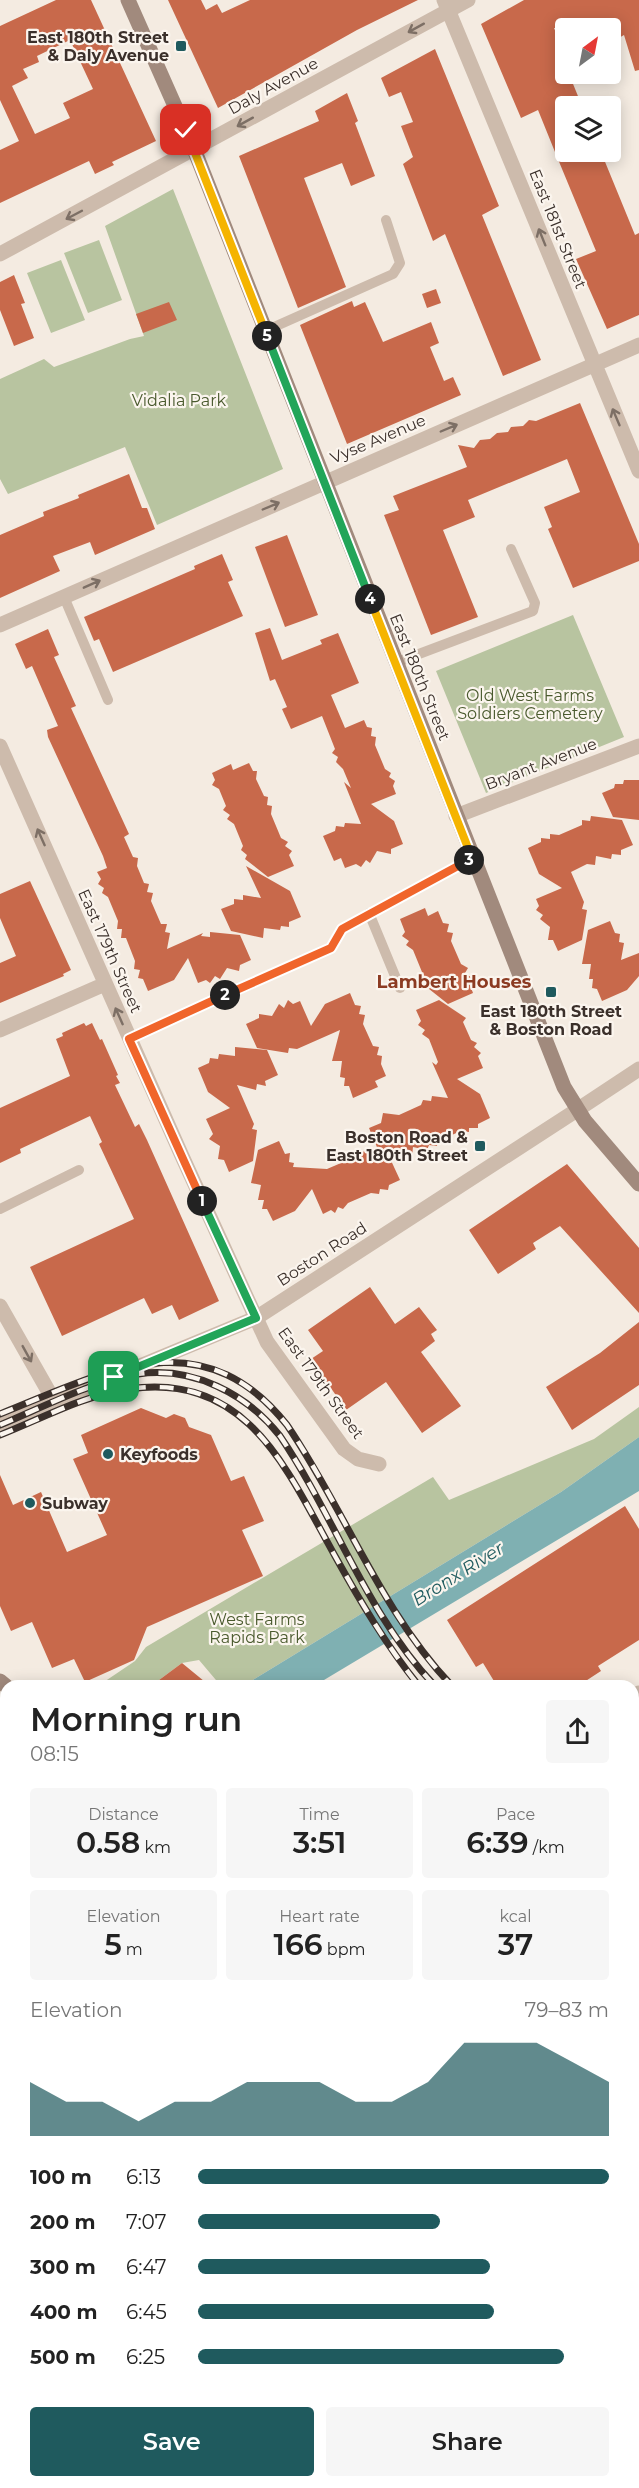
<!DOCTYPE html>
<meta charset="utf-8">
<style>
:root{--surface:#fff;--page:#f6f6f6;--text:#222;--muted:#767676;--accent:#1f5a5e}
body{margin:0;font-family:Montserrat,sans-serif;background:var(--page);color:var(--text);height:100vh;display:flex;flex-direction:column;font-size:22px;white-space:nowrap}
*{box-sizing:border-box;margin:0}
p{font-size:20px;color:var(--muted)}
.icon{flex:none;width:33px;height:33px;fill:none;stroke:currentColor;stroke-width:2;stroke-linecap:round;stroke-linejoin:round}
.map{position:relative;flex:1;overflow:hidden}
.drawer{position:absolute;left:0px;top:1680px;width:639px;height:808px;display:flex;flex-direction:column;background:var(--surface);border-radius:18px 18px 0 0;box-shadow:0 3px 15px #0003}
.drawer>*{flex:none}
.needle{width:39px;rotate:32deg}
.controls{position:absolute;left:555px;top:18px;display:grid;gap:12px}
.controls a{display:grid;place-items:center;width:66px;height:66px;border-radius:6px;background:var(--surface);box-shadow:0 3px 15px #0003;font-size:30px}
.pin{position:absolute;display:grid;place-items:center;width:51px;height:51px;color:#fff;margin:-26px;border-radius:12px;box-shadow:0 3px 9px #0006}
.km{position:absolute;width:30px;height:30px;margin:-15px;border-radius:50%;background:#222;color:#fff;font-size:16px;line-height:30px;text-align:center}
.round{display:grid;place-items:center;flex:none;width:63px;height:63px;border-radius:6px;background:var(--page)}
.head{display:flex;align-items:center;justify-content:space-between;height:102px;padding:0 30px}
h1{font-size:33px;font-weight:600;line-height:45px}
.figures{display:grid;grid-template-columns:repeat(3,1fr);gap:9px;height:102px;padding:6px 30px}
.figures div{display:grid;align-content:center;border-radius:6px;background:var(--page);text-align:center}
.figures b{font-size:30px;font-weight:600}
.figures small{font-size:16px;font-weight:400}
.figures p{font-size:16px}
.chart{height:168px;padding:12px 30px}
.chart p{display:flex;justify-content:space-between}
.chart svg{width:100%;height:108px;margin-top:6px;fill:var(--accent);opacity:.7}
.cta{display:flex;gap:12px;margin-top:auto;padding:12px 30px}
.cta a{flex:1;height:69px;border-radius:6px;background:var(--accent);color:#fff;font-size:24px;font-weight:600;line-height:69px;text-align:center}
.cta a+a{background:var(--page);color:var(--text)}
ul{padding:0 30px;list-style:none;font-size:20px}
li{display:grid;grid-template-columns:96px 72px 1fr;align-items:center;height:45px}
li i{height:15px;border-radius:8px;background:var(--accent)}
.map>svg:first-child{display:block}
.green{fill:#b8c4a0}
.water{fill:#7fb0b2}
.building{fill:#c8694b;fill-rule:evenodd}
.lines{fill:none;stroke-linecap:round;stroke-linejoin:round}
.service{stroke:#cdbbac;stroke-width:10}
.pedestrian{stroke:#cdbbac;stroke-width:15}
.minor{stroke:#cdbbac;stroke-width:15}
.tertiary{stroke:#cdbbac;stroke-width:15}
.secondary{stroke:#a18a7d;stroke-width:15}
.primary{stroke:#7d675c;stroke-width:15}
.rail-casing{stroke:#3b302b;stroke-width:7}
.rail{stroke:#fbf5ee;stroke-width:4.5;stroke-dasharray:14;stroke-linecap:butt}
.oneway{stroke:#7d6f65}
.split-1-casing{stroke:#fff;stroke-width:12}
.split-2-casing{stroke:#fff;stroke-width:12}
.split-3-casing{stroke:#fff;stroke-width:12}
.split-4-casing{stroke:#fff;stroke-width:12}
.split-5-casing{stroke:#fff;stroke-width:12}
.split-6-casing{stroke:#fff;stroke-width:12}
.split-1{stroke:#22a559;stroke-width:8}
.split-2{stroke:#f0652b;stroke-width:8}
.split-3{stroke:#f0652b;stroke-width:8}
.split-4{stroke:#f5b400;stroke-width:8}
.split-5{stroke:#22a559;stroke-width:8}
.split-6{stroke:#f5b400;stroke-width:8}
.poi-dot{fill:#1f5a5e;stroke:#fbf5ee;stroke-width:2}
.labels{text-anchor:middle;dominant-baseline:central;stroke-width:4.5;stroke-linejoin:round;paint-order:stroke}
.poi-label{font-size:16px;font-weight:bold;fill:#3b302b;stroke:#fbf5ee;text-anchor:end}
.street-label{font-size:16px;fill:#3b302b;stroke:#fbf5ee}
.park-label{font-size:16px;fill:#4a5a2e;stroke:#fbf5ee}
.neighbourhood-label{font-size:18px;font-weight:bold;fill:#8c3b22;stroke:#fbf5ee}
.water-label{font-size:18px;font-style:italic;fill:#1f5a5e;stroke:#fbf5ee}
</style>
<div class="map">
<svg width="639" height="2488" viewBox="0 0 639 2488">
<rect width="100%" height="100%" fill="#f4ebe1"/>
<!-- green -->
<path class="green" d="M173,189L283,469L157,525L125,447L8,494L0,479V379L44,359L54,367L130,339L144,336L105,226Z
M99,240L122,300L88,313L64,253Z
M61,260L85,320L51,333L27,273Z
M573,615L624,737L486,793L436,671Z
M639,1407V1437L561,1492L243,1686H221L199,1660L182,1663L151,1686H98L135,1661L146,1647L433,1477L449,1500L594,1439Z"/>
<!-- water -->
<path class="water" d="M639,1437V1491L314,1686H243L561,1492Z
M6,1803V1861L0,1864V1805Z"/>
<!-- building -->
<path class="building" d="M56,0H91L156,141L112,162L114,165L95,174L89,161L0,203V150L19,141L0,100V26ZM70,40L93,89L63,103L70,118L35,134L12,86L28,78L23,69L39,62L37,56Z
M168,0H201L206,10L217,4L222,13L250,0H418L357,30L218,108Z
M524,0H639V70L635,71L624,35L610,43V28H554L566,57V74H569L582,106H566V152H601L635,235L639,233V315L607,329L576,259L596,251L555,152L538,110L521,118L481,24Z
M435,49L499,206L482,215L541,360L503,376L445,234L433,241L403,164L413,157L401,126L413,122L401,92L389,97L381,78Z
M347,93L358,121L355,123L375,176L351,186L342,163L304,178L346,287L298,308L239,156L319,121L315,111Z
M14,275L25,303L21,304L34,338L14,346L0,310V282Z
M436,289L441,303L427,308L422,294Z
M352,301L354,307L365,302L383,342L431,322L439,343L430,347L444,381L453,377L461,395L347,444L300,325Z
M169,302L177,320L143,333L136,314Z
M580,403L639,544V561L573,588L548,529L552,527L544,507L580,492L567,459L468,500L475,517L443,530L478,617L431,635L384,515L399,510L393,496L467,467L458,445L474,448L480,440L490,439L497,433L508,432L511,427L523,426L529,420L536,421Z
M129,474L142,508H147L155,529L95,555L90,542L53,556L60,571L0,598V535L44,516L43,512L79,498L78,495Z
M287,535L318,615L285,627L255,547Z
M222,554L233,580L228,582L243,616L113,672L99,639L94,641L84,617L195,569L194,566Z
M270,628L282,660L322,644L320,640L338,633L359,683L331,695L345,728L364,720L367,727L372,728L371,736L376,737L375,745L385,769L391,773L389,777L395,781L393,786L396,794L371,804L394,821L403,844L391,849V854L377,851L370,863L366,860L361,867L356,864L345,868L341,858L334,861L323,836L335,831L336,826L344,827L345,823L361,824L344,782L351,788L343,769L336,762L338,757L332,753L335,749L322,716L291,729L282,709L287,707L275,679L270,681L255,633Z
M48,629L59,655L54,657L76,706L71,708L129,834L124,837L133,857L138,858L137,866L144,883L149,884L147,892L153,893L151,901L161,924H167L165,932L170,933L167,949L203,933L201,936L210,937V932L240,935L251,960L240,965L239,971L227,968L220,979L215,976L210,983L206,980L198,983L188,958L174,980L148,991L143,979L138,978L140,970L134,969L135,961L126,938H121L122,929H117L118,921L108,897L102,893L104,888L98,884L101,879L97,872L107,868L103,856L48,737L47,730L58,726L32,666L26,669L15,644Z
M249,763L253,771H257L256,779L264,796L268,797L267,805L272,806L271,814L281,838L288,842L285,846L292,851L289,855L294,866L268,877L245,859L247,855L241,850L243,846L234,824L227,819L230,815L223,810L226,806L219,789L212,785L215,780L212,773L231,764L233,770Z
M624,780H639V820L613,817L602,793L614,788L615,784H623Z
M591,816L622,820L633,845L621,850V855L612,854L611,859L596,856L595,865L587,864L571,872L584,902L582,909L587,910L582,940L558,951L553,940H548L550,927L540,919L543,915L536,910L539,906L536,899L562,888L539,874L528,848L541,842V838L550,839V834L559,835L582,825V820L590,821Z
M246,866L290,891L301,917L289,922V927L281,926L280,930L264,928L263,938L231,931L221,909L234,904V899L243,900V895L261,898Z
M30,881L71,970L63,974L64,976L0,1003V963L16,956L0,918V894Z
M425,908L428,916L438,911L443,923L449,924L447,932L453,933L451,941L461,964L468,968L465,973L472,978L469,982L473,993L448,1004L424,985L426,981L420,976L422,972L413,950L406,945L409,941L402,936L405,932L400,919Z
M610,921L615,933L620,934L619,942L624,943L621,960L639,953V976L627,990L602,1001L597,989L592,988L593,979H589L591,964H582L588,930Z
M350,993L355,1005L361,1006L359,1014L365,1015L363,1024L373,1046L379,1047L377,1055L382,1056L381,1064L386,1076L375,1081L378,1087L353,1098L349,1086H344L345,1078L340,1077L342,1061H332L340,1030L297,1049L289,1048L288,1053L257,1048L246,1024L259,1018V1014L272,1016L279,1004L284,1008L288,1000L293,1004L300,1001L311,1026L325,1004Z
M439,1000L466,1018L463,1022L471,1040L477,1043L474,1047L481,1053L478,1056L483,1068L457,1079L480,1094L490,1118L478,1124V1128H469V1132L461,1131L438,1141L437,1146L429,1145L427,1150L413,1147L412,1157L379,1152L369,1128L381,1123L383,1113L399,1115L421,1105L423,1100L431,1101L432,1096L448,1098L432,1062L436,1065L438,1062L429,1039L422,1034L425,1030L418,1025L421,1021L416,1010Z
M84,1023L86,1026L92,1023L100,1040L102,1039L118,1075L116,1076L120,1083L115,1085L135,1127L139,1124L147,1140L219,1301L179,1320L172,1305L152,1314L144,1298L62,1336L30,1267L134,1219L99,1144L102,1142L90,1116L20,1149L21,1153L0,1163V1108L70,1076L56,1039L63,1036L62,1033Z
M235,1047L267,1050L278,1075L265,1081L266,1086L257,1084L256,1090L237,1085L254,1124L252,1129L257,1130L253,1161L229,1172L224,1160L218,1159L220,1146L209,1139L213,1134L206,1119L230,1108L208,1092L198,1068L209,1063L210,1058L218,1059L219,1054L235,1056Z
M279,1141L285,1154L290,1153L289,1162L294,1163L293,1167L327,1169L348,1160L350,1155L357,1156L358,1151L388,1154L400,1180L389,1185L388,1190L380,1189L379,1194L371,1193L348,1203L343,1209L338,1207L335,1213L331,1210L323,1214L312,1189L295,1211L273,1221L267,1209H262L264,1200H258L261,1185L251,1183L258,1150Z
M567,1164L639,1248V1313L560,1226L533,1243L536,1249L498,1274L469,1230Z
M370,1287L395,1324L419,1307L437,1330L431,1334L435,1341L421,1352L461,1406L422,1433L386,1382L346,1410L311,1359L323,1351L308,1330Z
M639,1322V1385L572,1430L546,1387L600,1353Z
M141,1408L166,1418L174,1414L185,1418L189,1427L211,1435L231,1481L244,1476L264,1521L242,1530L263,1576L147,1627L134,1660L85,1682L74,1659L52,1668L32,1622L11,1631L0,1606V1475L13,1505L41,1492L67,1552L107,1535L73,1459L88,1453L81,1435Z
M625,1506L639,1529V1640L598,1666L601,1671L578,1686H497L483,1663L476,1667L447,1620Z
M182,1663L210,1686H151Z"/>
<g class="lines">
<!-- service -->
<path class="service" d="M265,331L393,274L400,263L386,220
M64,597L108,700
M395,663L533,611L535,603L511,549
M369,913L400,988
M129,1039L331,948L342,929L472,858
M0,1209L79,1170
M0,2416L6,2429
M31,2482L34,2488
M253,2482L256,2488
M338,2488L347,2482"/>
<!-- pedestrian -->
<path class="pedestrian" d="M456,816L639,746"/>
<!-- minor -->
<path class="minor" d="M444,0L639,471
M0,254L468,0
M0,625L639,345
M0,746L182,1156L267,1342L344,1449L358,1459L379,1464
M0,1030L105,984
M577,1110L639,1069
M0,1306L54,1401
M633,1697L639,1693
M633,1949L639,1959
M0,2068L6,2067
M633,2369L639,2378
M439,2482L443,2488"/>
<!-- tertiary -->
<path class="tertiary" d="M0,1424L256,1318L577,1110"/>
<!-- secondary -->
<path class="secondary" d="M128,0L194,149L564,1087L585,1121L639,1184
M0,1681L6,1686
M0,1745L6,1750
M0,2059L6,2053
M633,2154L639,2158"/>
<!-- primary -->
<path class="primary" d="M0,2155L6,2168
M153,2482L155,2488"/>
<defs>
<path id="rail" d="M0,1414C103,1373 201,1317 287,1425C345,1510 380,1610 452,1686
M0,1425C41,1408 95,1380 138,1374C193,1366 247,1394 280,1436C335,1517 367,1615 435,1686
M0,1435C41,1419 84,1395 129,1389C248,1372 287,1470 335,1556C360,1601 386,1645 419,1686
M633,1800L639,1802
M633,1811L639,1813
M633,1822L639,1824"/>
</defs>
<!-- rail casing -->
<use href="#rail" class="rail-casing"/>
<!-- rail -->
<use href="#rail" class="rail"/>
</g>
<!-- one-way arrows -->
<defs><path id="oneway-shaft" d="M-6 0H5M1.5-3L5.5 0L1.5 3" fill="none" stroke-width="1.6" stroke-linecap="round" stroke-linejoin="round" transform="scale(1.5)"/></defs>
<g class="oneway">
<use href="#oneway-shaft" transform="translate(416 28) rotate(151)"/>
<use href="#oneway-shaft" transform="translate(245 122) rotate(151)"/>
<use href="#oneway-shaft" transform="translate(74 215) rotate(152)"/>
<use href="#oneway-shaft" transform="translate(542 237) rotate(-112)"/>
<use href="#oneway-shaft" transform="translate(616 417) rotate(-113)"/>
<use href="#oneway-shaft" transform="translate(449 428) rotate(-23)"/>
<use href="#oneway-shaft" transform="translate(271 506) rotate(-23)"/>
<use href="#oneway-shaft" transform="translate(92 584) rotate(-24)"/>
<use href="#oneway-shaft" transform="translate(41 837) rotate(-114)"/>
<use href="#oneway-shaft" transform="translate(119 1016) rotate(-114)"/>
<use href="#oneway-shaft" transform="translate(27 1354) rotate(61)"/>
</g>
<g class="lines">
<defs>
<path id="split-1" d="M114,1377L256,1318L202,1201"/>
<path id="split-2" d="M202,1201L129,1039L225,995"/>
<path id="split-3" d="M225,995L331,948L342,929L469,860"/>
<path id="split-4" d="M370,599L472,858L469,860"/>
<path id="split-5" d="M267,336L370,599"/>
<path id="split-6" d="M186,130L267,336"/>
</defs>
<!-- split-1 casing -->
<use href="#split-1" class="split-1-casing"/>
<!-- split-2 casing -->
<use href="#split-2" class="split-2-casing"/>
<!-- split-3 casing -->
<use href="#split-3" class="split-3-casing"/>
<!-- split-4 casing -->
<use href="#split-4" class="split-4-casing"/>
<!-- split-5 casing -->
<use href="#split-5" class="split-5-casing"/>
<!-- split-6 casing -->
<use href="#split-6" class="split-6-casing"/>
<!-- split-1 -->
<use href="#split-1" class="split-1"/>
<!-- split-2 -->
<use href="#split-2" class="split-2"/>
<!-- split-3 -->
<use href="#split-3" class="split-3"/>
<!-- split-4 -->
<use href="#split-4" class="split-4"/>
<!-- split-5 -->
<use href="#split-5" class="split-5"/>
<!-- split-6 -->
<use href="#split-6" class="split-6"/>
</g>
<!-- markers -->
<g class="poi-dot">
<rect x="175" y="40" width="12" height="12" rx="3"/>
<rect x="545" y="986" width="12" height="12" rx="3"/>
<rect x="474" y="1140" width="12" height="12" rx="3"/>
<circle cx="108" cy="1454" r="6"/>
<circle cx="30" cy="1503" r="6"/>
</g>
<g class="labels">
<!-- poi labels -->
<g class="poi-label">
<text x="169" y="37">East 180th Street<tspan x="169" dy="18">&amp; Daly Avenue</tspan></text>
<text x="551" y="1011" text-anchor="middle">East 180th Street<tspan x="551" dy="18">&amp; Boston Road</tspan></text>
<text x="468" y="1137">Boston Road &amp;<tspan x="468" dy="18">East 180th Street</tspan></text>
<text x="120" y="1454" text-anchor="start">Keyfoods</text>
<text x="42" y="1503" text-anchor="start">Subway</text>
</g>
<!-- street labels -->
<g class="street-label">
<text transform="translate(273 86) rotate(-29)">Daly Avenue</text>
<text transform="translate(558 229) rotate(68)">East 181st Street</text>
<text transform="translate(378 439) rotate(-23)">Vyse Avenue</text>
<text transform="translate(420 677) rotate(68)">East 180th Street</text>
<text transform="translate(541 764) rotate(-21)">Bryant Avenue</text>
<text transform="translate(110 951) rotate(66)">East 179th Street</text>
<text transform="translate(322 1254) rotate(-33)">Boston Road</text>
<text transform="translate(321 1383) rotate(54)">East 179th Street</text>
</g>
<!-- park labels -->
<g class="park-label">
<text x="179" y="400">Vidalia Park</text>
<text x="530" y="695">Old West Farms<tspan x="530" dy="18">Soldiers Cemetery</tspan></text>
<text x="257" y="1619">West Farms<tspan x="257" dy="18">Rapids Park</tspan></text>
</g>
<!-- neighbourhood labels -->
<g class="neighbourhood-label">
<text x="454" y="982">Lambert Houses</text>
</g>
<!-- water labels -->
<g class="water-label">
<text transform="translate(458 1574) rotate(-32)">Bronx River</text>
</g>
</g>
</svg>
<div class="controls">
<a><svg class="needle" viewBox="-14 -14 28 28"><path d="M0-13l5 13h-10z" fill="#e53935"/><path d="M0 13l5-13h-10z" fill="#767676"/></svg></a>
<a><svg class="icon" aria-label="layers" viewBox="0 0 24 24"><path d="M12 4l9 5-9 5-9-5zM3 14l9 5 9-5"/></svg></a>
</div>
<div class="pin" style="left:114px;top:1377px;background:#1e9e55"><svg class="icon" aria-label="arrive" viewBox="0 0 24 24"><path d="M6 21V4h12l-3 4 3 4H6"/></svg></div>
<div class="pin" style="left:186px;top:130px;background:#d93025"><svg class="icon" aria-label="check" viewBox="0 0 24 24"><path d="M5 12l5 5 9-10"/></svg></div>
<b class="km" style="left:202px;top:1201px">1</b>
<b class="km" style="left:225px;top:995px">2</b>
<b class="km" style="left:469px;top:860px">3</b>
<b class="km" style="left:370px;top:599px">4</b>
<b class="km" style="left:267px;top:336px">5</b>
<section class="drawer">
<div class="head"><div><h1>Morning run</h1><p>08:15</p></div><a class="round"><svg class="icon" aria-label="share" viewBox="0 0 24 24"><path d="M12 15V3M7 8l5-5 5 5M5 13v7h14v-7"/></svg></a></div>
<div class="figures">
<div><p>Distance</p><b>0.58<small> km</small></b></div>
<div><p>Time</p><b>3:51</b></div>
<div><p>Pace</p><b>6:39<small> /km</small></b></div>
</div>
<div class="figures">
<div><p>Elevation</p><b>5<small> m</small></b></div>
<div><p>Heart rate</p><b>166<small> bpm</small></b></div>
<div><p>kcal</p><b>37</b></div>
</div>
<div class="chart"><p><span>Elevation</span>79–83 m</p>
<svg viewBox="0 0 160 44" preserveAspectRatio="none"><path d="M0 44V22L10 30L20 30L30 38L40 30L50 30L60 22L70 22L80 22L90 30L100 30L110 22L120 6L130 6L140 6L150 14L160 22V44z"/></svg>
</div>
<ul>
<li><b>100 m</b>6:13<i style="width:100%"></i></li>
<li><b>200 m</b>7:07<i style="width:59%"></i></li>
<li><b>300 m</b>6:47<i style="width:71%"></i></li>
<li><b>400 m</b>6:45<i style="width:72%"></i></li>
<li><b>500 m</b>6:25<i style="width:89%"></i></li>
</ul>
<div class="cta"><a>Save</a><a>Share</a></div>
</section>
</div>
